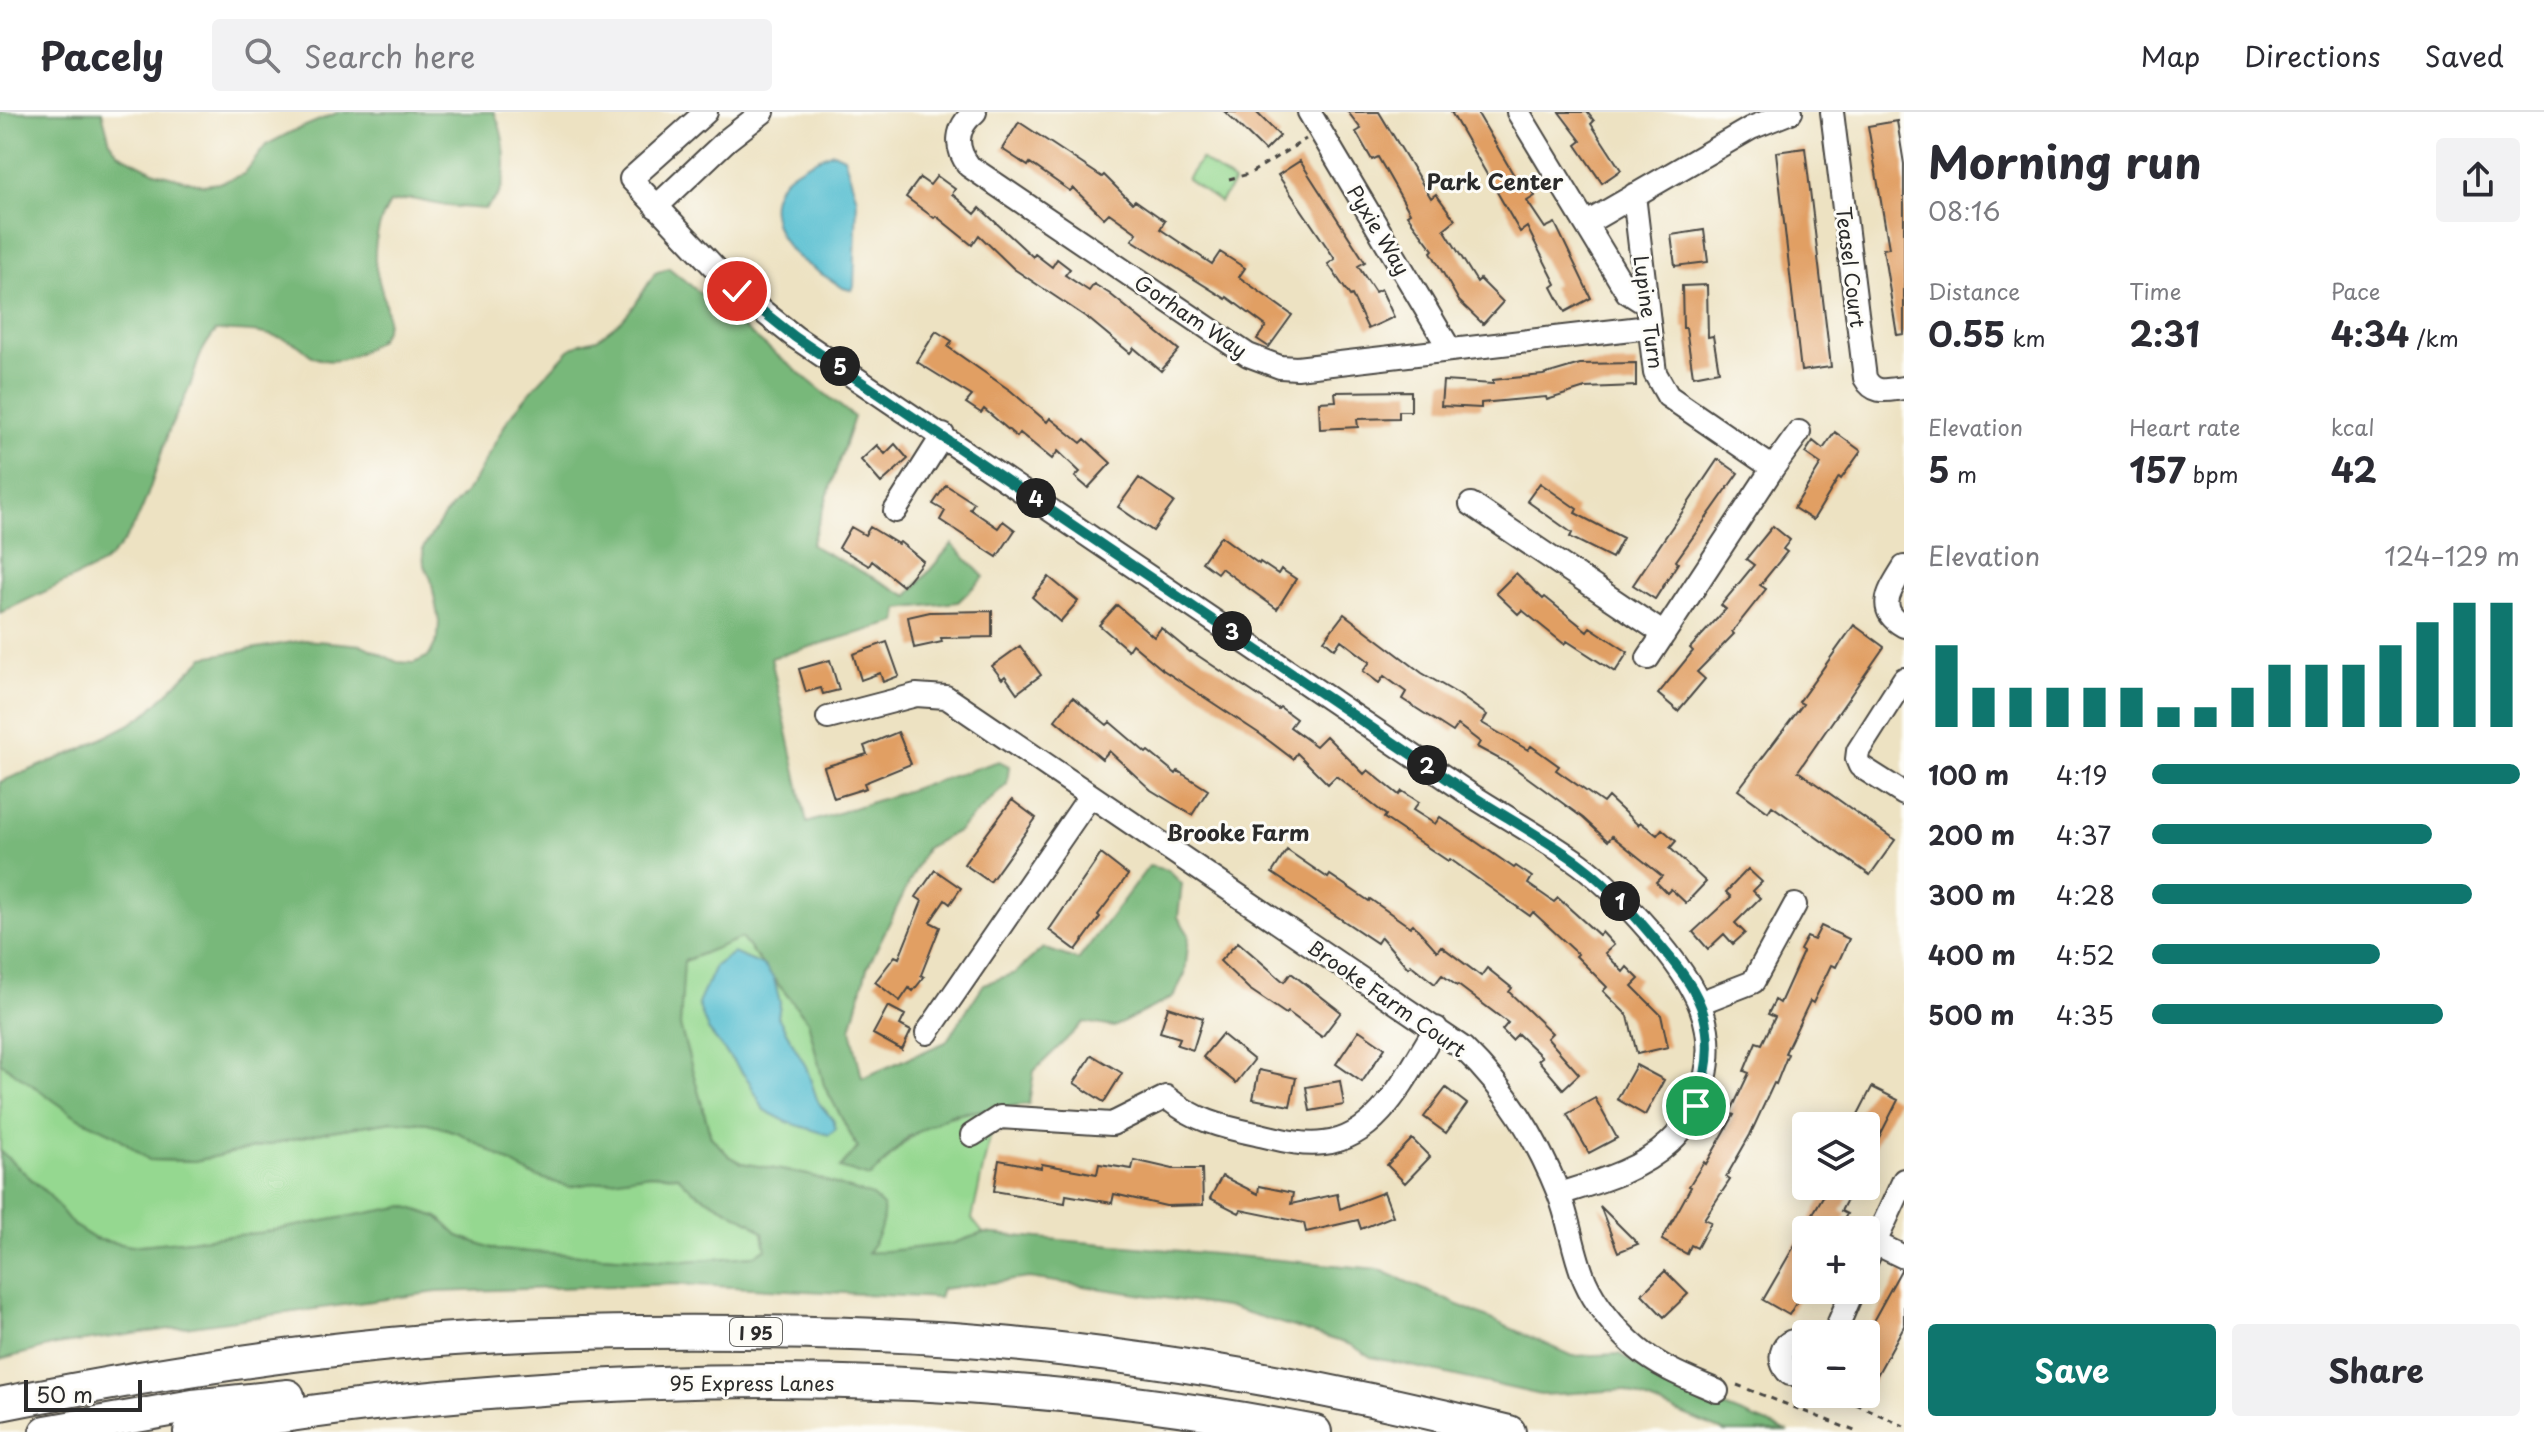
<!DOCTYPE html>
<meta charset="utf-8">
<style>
:root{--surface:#fff;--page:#f2f2f3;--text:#2b2b33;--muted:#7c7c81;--line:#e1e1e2;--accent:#0f766e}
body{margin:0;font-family:"Playpen Sans",sans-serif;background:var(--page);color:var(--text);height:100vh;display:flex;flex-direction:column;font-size:30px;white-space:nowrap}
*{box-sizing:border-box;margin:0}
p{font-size:26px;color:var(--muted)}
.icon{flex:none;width:44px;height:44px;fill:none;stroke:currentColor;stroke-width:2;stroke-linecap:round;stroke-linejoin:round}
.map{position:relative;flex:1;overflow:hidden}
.drawer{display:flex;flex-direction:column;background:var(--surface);width:640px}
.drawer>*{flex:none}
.fabs{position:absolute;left:1792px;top:1000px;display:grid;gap:16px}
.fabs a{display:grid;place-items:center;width:88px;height:88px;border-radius:8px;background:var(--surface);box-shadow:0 4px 20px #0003;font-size:40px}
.scale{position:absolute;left:24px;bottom:20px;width:118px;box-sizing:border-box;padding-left:8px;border:4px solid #2b2b2b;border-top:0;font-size:22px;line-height:28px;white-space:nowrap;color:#2b2b2b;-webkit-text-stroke:6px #fdfcf7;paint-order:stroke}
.pin{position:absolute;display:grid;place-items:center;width:68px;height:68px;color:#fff;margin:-34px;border:4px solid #fff;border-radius:50%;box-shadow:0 2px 8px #0007}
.km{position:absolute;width:40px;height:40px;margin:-20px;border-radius:50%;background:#222;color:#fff;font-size:22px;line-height:40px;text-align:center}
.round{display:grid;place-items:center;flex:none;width:84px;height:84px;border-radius:8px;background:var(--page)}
.headline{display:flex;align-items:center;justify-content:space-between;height:136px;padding:0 24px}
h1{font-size:44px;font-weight:700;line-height:60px}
.figures{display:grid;grid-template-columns:repeat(3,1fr);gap:12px;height:136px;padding:8px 24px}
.figures div{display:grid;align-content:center}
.figures b{font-size:34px;font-weight:700}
.figures small{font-size:22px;font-weight:400}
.figures p{font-size:22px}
.chart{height:224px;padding:16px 24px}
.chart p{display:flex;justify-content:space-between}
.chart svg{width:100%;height:144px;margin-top:8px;stroke:var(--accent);stroke-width:6}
.cta{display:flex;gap:16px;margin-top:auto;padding:16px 24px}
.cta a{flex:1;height:92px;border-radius:8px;background:var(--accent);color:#fff;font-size:32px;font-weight:700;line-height:92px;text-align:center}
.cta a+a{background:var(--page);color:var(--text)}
ul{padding:0 24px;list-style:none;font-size:26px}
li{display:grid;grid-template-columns:128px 96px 1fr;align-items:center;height:60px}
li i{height:20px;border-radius:10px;background:var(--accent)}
header{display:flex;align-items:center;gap:48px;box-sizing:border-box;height:112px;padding:0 40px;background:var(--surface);border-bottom:2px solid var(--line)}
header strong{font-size:38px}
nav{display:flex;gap:44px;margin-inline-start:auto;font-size:28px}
.search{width:560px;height:72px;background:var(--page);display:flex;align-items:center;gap:20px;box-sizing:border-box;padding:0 28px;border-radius:8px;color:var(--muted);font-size:30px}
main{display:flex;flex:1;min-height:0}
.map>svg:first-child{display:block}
.green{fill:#95d890;stroke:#60825e;stroke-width:2}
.forest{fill:#78b87a;stroke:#527252;stroke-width:2}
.water{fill:#54bed0;stroke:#40747e;stroke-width:2}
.building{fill:#e19f63}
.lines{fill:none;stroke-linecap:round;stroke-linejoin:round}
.minor-casing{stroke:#484642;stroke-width:26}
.highway-casing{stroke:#484642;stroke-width:36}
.path{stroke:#484642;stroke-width:3;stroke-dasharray:6 6;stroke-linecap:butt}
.minor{stroke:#fff;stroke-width:22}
.highway{stroke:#fff;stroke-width:32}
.route-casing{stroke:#fff;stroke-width:16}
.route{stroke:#0f766e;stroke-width:10}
.labels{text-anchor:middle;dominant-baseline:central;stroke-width:6;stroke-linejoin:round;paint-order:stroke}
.shield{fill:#fdfcf7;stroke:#6a6a68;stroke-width:2}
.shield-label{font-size:18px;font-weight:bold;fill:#2b2b2b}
.street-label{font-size:20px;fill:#2b2b2b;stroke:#fdfcf7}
.neighbourhood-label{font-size:22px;font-weight:bold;fill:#2b2b2b;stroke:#fdfcf7}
</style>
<header>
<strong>Pacely</strong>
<div class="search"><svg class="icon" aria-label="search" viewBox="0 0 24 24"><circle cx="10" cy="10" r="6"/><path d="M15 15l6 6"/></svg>Search here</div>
<nav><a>Map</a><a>Directions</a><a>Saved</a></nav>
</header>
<main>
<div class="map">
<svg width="1904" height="1320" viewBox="0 0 1904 1320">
<rect width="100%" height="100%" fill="#fdfcf7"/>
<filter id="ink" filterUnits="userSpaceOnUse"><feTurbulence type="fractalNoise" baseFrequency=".0125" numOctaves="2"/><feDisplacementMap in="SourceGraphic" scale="16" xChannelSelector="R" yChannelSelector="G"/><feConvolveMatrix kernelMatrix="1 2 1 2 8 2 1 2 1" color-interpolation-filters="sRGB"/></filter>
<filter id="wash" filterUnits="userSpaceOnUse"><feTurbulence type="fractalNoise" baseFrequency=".006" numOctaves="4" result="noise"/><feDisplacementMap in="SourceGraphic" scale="32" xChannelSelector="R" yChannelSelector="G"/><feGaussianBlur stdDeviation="1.8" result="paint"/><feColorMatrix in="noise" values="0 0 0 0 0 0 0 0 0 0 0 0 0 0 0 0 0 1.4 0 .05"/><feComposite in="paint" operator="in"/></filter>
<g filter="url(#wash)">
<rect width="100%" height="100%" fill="#ede2c2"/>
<!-- green -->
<path class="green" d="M1201,47L1234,70L1220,90L1187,67Z
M741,825L764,854L733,841L708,918L749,969L764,998L833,1008L818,990L806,955L778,905L780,891L774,867L808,909L824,973L858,1037L841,1056L879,1057C919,1012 937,1004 996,996L972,1107L983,1121L951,1132L867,1142L808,1063L742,1051L729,1044L711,1025L680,914L683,850Z
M0,950L77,1005L114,1022L149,1048L195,1049L325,1020L392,1009L428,1011L459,1021L532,1063L610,1067L650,1062L679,1064L693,1079L752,1111L763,1121L766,1137L753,1144L685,1149L497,1138L458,1124L438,1105L131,1134L95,1127L73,1113L49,1083L0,1039Z"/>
<!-- forest -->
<path class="forest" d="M0,0H102L110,30L118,41L155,60L203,73L219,71L244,62L266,33L291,20L339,0H494C504,20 509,55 501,77C499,85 491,91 485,97L447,94L411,87L390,91C379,109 374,128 375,149C376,174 401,211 376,230C358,243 337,255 314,245C307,242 302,234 294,231C270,220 243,218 216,219C198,241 199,249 190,274C184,289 175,304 169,319C151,368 143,422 99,454L0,501Z
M669,156L854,305L811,433L908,484L952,432L984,465L958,490L899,497L897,510L771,546L807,711L999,649L1009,654L1007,672L958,719L926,736L903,783L867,856L851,917L862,966L946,930L984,872L1015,861L1043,836L1078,848L1149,754L1168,758L1182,772L1178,805L1189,823L1185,862L1173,885L1114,915L1084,910L1034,959L1029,992L952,1002L908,1025L870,1065L840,1056L858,1036L824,973L808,909L741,826L684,849L680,914L711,1025L729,1044L742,1051L808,1063L872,1084L883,1094C885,1113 877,1125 868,1141L951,1132L983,1121L1378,1157L1573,1244L1620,1242L1664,1271L1788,1320H1725L1623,1278L1541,1283L1371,1245L1351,1233L1232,1196L1029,1166L942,1177L939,1186L676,1172L437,1180L55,1233L0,1248V1039L49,1083L73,1113L95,1127L131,1134L258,1121L405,1094L438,1105L458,1124L497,1138L685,1149L753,1144L766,1137L763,1121L752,1111L693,1079L678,1064L650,1062L569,1075L532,1063L459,1021L428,1011L392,1009L325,1020L195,1049L149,1048L114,1022L77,1005L0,950V670L80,638L132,611L148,600L204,545L305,528L362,533L397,550L414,551L429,544L438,526L439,510L431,467L424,453L423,436L444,404L472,373L508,307L532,278L569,238L581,231L597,227L622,208L634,194L655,161Z"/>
<!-- water -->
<path class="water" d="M833,40L844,45L857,87L854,174L851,178L843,176C826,164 806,154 792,140C782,129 775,116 773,101C768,66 806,52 833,40Z
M733,841L764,854L774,867L780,891L778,905L806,955L818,990L833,1008L836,1017L829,1023L787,1010L764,998L749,969L708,918L698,892L715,854Z"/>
<g id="blocks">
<!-- building -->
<path class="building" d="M1225,0H1256L1280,24L1265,39Z
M1348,0H1379L1431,86L1436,82L1455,108L1444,117L1477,170L1480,167L1503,190L1483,212L1459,189L1431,140L1433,138L1407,103L1410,101L1378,45L1372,48L1356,20L1361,17Z
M1451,0H1477L1519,72L1525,68L1535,84L1527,89L1545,116L1555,111L1591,186L1565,200L1552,175L1556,172L1527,115L1520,120Z
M1559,0H1587L1594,9L1591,12L1621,58L1602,71L1576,33L1581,29Z
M1897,9L1904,52V222L1897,223L1883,137L1889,136L1868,14Z
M1019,10L1102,65L1104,63L1132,91L1135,88L1165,109L1160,117L1212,152L1220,140L1245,156L1239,165L1292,203L1269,235L1257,227L1266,214L1227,185L1226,187L1132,128L1137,121L1109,101L1104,106L1073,76L1070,79L1030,51L1028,54L1002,37Z
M1805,36L1831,255L1801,259L1776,40Z
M1300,49L1365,150L1358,154L1375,180L1381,177L1394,205L1368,217L1352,183L1350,184L1328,152L1335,147L1278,63Z
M937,64L955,77L952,82L975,102L980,96L1033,145L1035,142L1052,155L1057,147L1070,157L1065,163L1089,179L1094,172L1110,182L1179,238L1161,259L1134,236L1130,241L1089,207L1014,157L979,123L972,133L936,104L934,106L906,85L920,66L930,73Z
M1704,118L1708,150L1675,154L1671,123Z
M1707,173L1708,225L1713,224L1719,259L1693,264L1686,216H1683L1682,174Z
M936,219L952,229L948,235L1011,279L1047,310L1050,306L1081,331L1085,327L1111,351L1088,376L1075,365L1080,360L1058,339L1052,347L1020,321L1017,325L984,297L981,301L966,291L972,284L917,250Z
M1636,251V274L1585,276L1547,288L1546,285L1481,291V296L1441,294L1443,269L1493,272V268L1543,263L1580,252Z
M1411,279V299H1399V306L1357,307L1358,315L1320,317L1319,290L1336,289L1335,280Z
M1835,320L1861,339L1841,367L1839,365L1813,408L1794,396L1821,352L1805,341L1813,329L1823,337Z
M895,332L908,347L881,371L861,348L877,333L885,342Z
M1718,347L1738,361L1676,449L1678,451L1655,487L1633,473Z
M1139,366L1174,390L1153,419L1118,395Z
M1540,371L1577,397L1575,401L1623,426L1612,446L1570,425L1572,421L1527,389Z
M946,373L974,391L970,397L998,416L1003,409L1015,418L997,445L940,408L945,399L933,392Z
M1773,414L1790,428L1783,437L1787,440L1760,473L1766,477L1732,520L1734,522L1697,560L1705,567L1678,599L1658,582L1693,539L1690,536L1726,497L1721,493L1754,453L1746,447Z
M851,415L865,423L870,415L898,432L900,430L923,449L903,474L872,449L869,454L839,436Z
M1221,424L1259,452L1260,450L1278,462L1281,457L1296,467L1277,497L1221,456L1217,461L1202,450Z
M1516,461L1543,487L1545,485L1587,519L1590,515L1628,540L1615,560L1567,529L1564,532L1522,498L1518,502L1496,481Z
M1049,465L1078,489L1060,510L1032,485Z
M1117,493L1154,525L1161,516L1190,540L1191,539L1278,597L1280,595L1296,607L1290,615L1316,634L1326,624L1364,662L1368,658L1399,683L1402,679L1419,690L1413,698L1435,712L1440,705L1514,756L1516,754L1532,765L1528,772L1554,790L1558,786L1599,823L1602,820L1614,833L1605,841L1623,860L1627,855L1639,867L1632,874L1661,903L1668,935L1637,942L1628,904L1603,879L1607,875L1576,844L1578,842L1533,800L1530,804L1450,747L1448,749L1384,706L1386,703L1336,664L1328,672L1297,641L1293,647L1260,622L1163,558L1132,532L1128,538L1099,513Z
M992,499V525L941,526L942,530L914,536L908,505L930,500Z
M1344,502L1422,561L1458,582L1487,603L1482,611L1528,638L1531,634L1559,654L1556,658L1603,691L1608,685L1638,713L1640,710L1657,723L1662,717L1676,729L1670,736L1706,770L1686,791L1671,777L1667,781L1656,770L1662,764L1612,724L1608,729L1583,706L1509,652L1477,635L1480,630L1458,613L1453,620L1402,587L1406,580L1384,564L1379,571L1363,559L1370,550L1341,528L1335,537L1324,528Z
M1854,513L1884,535L1798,659L1895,728L1870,763L1772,694L1768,700L1738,678L1803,592L1799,590Z
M887,530L899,564L883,570L880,561L861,568L853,542Z
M1020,534L1041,563L1017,581L1005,564L1002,567L992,554Z
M830,548L839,578L823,582L821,576L806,580L799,557Z
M1073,585L1107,613L1110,610L1146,641L1148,639L1176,662L1178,659L1208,678L1192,703L1151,678L1109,639L1102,647L1055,608Z
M898,620L911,652L864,671L866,676L834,686L824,655L867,642L864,634Z
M1012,688L1036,706L990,770L964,752Z
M1287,738L1328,766L1330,763L1369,789L1370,787L1410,815L1413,812L1437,839L1441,834L1481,864L1487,856L1512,876L1509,880L1552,921L1547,926L1579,962L1563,977L1538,948L1542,945L1518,922L1512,928L1502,918L1508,911L1458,873L1457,874L1442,863L1435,872L1411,853L1408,856L1381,825L1377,831L1272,761Z
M1101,742L1128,763L1098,803L1100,805L1076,838L1049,818Z
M1748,757L1762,770L1753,779L1760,786L1735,811L1745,821L1733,832L1724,822L1708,837L1693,820L1731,785L1726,780Z
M935,758L961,776L950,792L945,788L930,810L940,815L921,863L924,865L913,879L909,876L900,889L875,870L895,844L899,846L922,789L916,785Z
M1821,814L1849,827L1836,855L1831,853L1813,891L1810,889L1785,941L1788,942L1776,972L1774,971L1750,1023L1726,1065L1730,1068L1704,1107L1711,1110L1697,1136L1691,1133L1687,1142L1662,1128L1691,1075L1689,1074L1704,1050L1706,1052L1734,1003L1730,1001L1749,961L1744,959L1756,930L1762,932L1775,905L1768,902L1775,888L1780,891L1803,840L1800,838L1807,825L1814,828Z
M1238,830L1284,870L1291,861L1341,900L1322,925L1288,900L1286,902L1249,877L1220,849Z
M888,894L905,903L900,913L911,919L902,938L873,922Z
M1168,895L1203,906L1193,938L1177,933L1180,926L1160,920Z
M1359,918L1385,936L1362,970L1336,952Z
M1222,922L1254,948L1236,971L1203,945Z
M1092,943L1122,961L1104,990L1074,971Z
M1636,953L1664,968L1645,1003L1617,987Z
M1259,958L1296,966L1290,994L1253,987Z
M1340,969L1344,993L1310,999L1306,975Z
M1872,975L1898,988L1866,1051V1014H1852Z
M1446,976L1467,992L1446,1021L1424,1005Z
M1595,986L1617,1026L1589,1041L1567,1002Z
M1412,1027L1430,1045L1405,1071L1387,1053Z
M999,1048L1041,1056L1042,1052L1097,1062L1099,1052L1132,1057L1134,1048L1173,1057H1202L1203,1093L1166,1094L1114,1082L1112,1091L1066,1083L1065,1091L994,1079Z
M1222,1064L1258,1082L1259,1074L1293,1081L1291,1092L1337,1082L1340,1097L1384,1080L1393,1104L1361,1117L1358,1108L1306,1120L1304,1111L1241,1098L1239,1101L1210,1086Z
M1829,1074H1854L1841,1099L1847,1102L1838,1118H1806V1174L1789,1203L1763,1188Z
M1600,1094L1638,1132L1618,1140Z
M1901,1158L1904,1159V1214L1866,1283V1222Z
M1665,1159L1688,1182L1664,1205L1642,1182Z"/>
</g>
</g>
<g filter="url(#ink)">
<use href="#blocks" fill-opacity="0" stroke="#484642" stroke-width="2"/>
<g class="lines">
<defs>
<path id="minor" d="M706,0L631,67L737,179L795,225L1471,683C1507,706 1545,727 1580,752C1618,780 1685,852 1701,896C1718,941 1705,998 1669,1031C1639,1059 1597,1070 1559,1082
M975,0C956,15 954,35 969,54L1248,243L1280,255L1297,256L1649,215
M1309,0L1449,236
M1518,0L1627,180L1646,192
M1832,0L1865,266C1874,283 1887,278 1904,276
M1634,83L1655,261L1668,284L1773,356
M656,95L727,28L763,0
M1587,111L1751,16L1791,0
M1471,392L1664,522
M895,399L943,323
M1904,455C1891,477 1874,497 1904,514
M1648,546L1773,356L1799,320
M1904,567L1858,639L1857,647L1860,654L1904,682
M828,606L916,583L946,585L1463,936C1508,980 1535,1023 1559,1082C1570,1110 1573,1141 1585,1169C1596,1194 1617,1218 1637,1236C1660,1256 1690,1267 1717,1279
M1699,891L1753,870L1795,793
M927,921L1090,684
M972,1023L1000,1005L1112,1012L1166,985C1194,1008 1222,1015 1256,1022C1278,1027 1301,1034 1324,1031C1381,1025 1408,959 1436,916
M1875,1131L1904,1145
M1866,1150L1904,1068
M1834,1222L1853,1178
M1806,1229C1783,1223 1773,1247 1790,1262L1806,1263"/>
<path id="highway" d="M0,1292C145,1263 291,1239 439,1228C541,1220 642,1219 745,1220C834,1221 923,1223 1012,1232C1179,1248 1346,1279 1509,1320
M46,1320L193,1294L288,1284
M190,1320C296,1299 406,1287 514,1279C780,1259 1052,1268 1315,1320"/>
</defs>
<!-- minor casing -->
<use href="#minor" class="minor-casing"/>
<!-- highway casing -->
<use href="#highway" class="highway-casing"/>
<!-- path -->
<path class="path" d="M1229,67L1249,62L1306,27
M1737,1273L1857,1320
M1834,1282L1904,1314"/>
<!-- minor -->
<use href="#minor" class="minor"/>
<!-- highway -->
<use href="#highway" class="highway"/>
</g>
</g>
<g class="lines" filter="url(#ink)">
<defs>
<path id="route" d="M737,179L795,225L1471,683C1507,706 1546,727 1580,752C1611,775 1638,807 1662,836C1679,856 1697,878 1704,904C1712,935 1707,965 1696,994"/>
</defs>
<!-- route casing -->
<use href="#route" class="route-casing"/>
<!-- route -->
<use href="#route" class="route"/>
</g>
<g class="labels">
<!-- shield labels -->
<rect class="shield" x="730" y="1206" width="52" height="28" rx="6"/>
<g class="shield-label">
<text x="756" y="1220">I 95</text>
</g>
<!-- street labels -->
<g class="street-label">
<text transform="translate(1379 118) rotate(59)">Pyxie Way</text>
<text transform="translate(1851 155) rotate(83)">Teasel Court</text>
<text transform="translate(1649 200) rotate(82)">Lupine Turn</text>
<text transform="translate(1191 204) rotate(34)">Gorham Way</text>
<text transform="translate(1387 886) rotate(35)">Brooke Farm Court</text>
<text x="752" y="1271">95 Express Lanes</text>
</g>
<!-- neighbourhood labels -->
<g class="neighbourhood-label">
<text x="1495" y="68">Park Center</text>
<text x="1238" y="719">Brooke Farm</text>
</g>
</g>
</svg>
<div class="fabs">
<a><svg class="icon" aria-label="layers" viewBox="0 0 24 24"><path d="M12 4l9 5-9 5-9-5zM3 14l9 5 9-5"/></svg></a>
<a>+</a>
<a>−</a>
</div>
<div class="scale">50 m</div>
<div class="pin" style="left:1696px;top:994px;background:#1e9e55"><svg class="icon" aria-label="arrive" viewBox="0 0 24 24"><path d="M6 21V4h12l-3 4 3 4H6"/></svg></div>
<div class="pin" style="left:737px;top:179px;background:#d93025"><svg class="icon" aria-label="check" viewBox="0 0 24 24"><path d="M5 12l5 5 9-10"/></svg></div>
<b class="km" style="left:1620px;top:789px">1</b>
<b class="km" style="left:1427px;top:653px">2</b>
<b class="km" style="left:1232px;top:519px">3</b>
<b class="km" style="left:1036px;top:386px">4</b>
<b class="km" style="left:840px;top:254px">5</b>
</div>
<section class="drawer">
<div class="headline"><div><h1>Morning run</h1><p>08:16</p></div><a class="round"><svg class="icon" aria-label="share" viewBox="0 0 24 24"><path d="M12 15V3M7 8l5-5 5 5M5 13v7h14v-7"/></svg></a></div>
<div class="figures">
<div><p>Distance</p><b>0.55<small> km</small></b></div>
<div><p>Time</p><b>2:31</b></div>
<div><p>Pace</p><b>4:34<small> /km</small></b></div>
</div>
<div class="figures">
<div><p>Elevation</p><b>5<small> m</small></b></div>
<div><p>Heart rate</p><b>157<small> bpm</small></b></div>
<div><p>kcal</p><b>42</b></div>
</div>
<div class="chart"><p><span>Elevation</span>124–129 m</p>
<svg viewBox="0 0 160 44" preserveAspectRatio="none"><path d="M5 44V19M15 44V32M25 44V32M35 44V32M45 44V32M55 44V32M65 44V38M75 44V38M85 44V32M95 44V25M105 44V25M115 44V25M125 44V19M135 44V12M145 44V6M155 44V6"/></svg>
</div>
<ul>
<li><b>100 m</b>4:19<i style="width:100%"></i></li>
<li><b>200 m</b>4:37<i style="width:76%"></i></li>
<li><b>300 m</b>4:28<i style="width:87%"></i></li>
<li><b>400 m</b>4:52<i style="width:62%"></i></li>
<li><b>500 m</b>4:35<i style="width:79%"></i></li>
</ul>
<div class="cta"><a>Save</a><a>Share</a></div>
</section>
</main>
